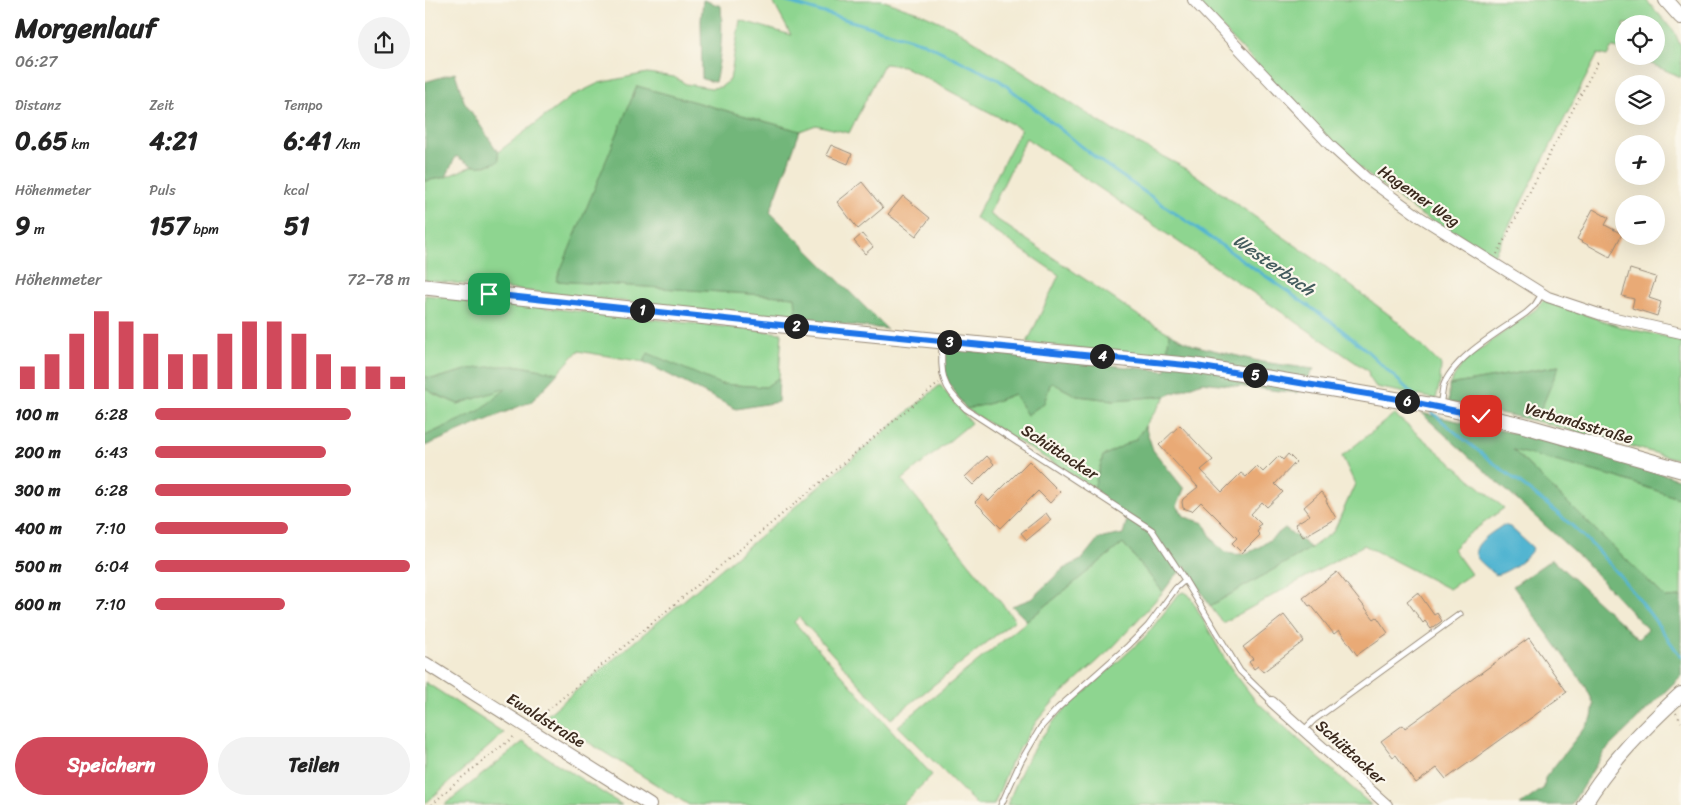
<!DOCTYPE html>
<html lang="de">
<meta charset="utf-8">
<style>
:root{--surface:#fff;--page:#f2f2f2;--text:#222;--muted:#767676;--accent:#d1495b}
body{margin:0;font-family:Sriracha,sans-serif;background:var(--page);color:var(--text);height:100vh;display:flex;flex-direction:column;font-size:19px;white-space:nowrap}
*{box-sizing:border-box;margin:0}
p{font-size:16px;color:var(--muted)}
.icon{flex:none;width:28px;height:28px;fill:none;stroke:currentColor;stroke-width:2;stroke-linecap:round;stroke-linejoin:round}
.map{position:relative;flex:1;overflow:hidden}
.sheet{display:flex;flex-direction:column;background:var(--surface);width:425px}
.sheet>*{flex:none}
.fabs{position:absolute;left:1190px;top:15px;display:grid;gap:10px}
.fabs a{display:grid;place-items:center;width:50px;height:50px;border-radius:50%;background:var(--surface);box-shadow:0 5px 20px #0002;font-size:25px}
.pin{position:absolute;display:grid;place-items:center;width:42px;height:42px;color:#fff;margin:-21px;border-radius:10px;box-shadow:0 2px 8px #0006}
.km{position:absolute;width:25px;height:25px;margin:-12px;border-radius:50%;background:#222;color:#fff;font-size:14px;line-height:25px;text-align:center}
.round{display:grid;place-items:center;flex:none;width:52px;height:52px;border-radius:26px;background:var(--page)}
.overview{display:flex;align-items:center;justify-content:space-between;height:85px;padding:0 15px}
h1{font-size:28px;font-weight:700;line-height:38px}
.figures{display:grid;grid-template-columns:repeat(3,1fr);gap:8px;height:85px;padding:5px 15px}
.figures div{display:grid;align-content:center}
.figures b{font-size:25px;font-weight:700}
.figures small{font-size:14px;font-weight:400}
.figures p{font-size:14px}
.chart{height:140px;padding:10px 15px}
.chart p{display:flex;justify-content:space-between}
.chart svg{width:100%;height:90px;margin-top:5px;stroke:var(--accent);stroke-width:6}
.primary-button{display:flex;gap:10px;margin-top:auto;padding:10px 15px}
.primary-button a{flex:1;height:58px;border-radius:30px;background:var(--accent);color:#fff;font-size:20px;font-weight:700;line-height:58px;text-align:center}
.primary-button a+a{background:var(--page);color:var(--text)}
ul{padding:0 15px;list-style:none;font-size:16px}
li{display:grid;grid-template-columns:80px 60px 1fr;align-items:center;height:38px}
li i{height:12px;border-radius:6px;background:var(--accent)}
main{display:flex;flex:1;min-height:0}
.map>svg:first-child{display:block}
.green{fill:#8ed590;stroke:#648057}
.forest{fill:#72b67a;stroke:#56704c}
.water{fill:#52b5d1;stroke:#467078}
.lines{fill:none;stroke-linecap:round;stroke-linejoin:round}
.stream{stroke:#52b5d1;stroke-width:3}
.building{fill:#e9aa76}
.service-casing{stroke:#978a79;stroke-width:7}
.minor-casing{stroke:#978a79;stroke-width:12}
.tertiary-casing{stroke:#978a79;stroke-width:14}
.secondary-casing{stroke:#978a79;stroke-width:16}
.primary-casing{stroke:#978a79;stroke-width:17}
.path{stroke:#978a79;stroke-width:2;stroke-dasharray:1 4;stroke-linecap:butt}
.service{stroke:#fff;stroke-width:5}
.minor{stroke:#fff;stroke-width:10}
.tertiary{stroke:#fff;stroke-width:12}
.secondary{stroke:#fff;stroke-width:14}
.primary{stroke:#fff;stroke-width:15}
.route-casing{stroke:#fff;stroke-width:10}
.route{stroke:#1a73e8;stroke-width:6}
.labels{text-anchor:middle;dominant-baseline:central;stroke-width:4.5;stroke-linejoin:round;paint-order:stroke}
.street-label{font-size:16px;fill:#3b2a1e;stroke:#fbf7ec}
.water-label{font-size:18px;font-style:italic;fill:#435b5d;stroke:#fbf7ec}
</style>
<main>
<section class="sheet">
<div class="overview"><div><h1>Morgenlauf</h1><p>06:27</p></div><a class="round"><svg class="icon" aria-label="share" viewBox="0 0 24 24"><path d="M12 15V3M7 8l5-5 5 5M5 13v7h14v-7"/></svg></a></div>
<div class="figures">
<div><p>Distanz</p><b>0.65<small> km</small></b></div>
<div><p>Zeit</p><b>4:21</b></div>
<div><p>Tempo</p><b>6:41<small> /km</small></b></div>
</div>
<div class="figures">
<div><p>Höhenmeter</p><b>9<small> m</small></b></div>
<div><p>Puls</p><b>157<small> bpm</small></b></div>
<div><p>kcal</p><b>51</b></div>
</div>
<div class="chart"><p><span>Höhenmeter</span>72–78 m</p>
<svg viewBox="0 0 160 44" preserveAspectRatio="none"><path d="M5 44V33M15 44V27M25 44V17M35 44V6M45 44V11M55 44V17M65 44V27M75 44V27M85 44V17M95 44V11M105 44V11M115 44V17M125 44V27M135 44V33M145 44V33M155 44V38"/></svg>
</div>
<ul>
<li><b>100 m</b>6:28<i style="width:77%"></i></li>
<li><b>200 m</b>6:43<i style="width:67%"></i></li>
<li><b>300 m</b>6:28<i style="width:77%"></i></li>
<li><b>400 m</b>7:10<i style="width:52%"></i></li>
<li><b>500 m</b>6:04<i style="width:100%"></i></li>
<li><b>600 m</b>7:10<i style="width:51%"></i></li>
</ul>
<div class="primary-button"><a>Speichern</a><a>Teilen</a></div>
</section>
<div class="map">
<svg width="1256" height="805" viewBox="0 0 1256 805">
<rect width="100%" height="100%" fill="#fbf7ec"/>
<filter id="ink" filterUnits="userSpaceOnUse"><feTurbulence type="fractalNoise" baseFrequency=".02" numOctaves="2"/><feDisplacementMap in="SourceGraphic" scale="10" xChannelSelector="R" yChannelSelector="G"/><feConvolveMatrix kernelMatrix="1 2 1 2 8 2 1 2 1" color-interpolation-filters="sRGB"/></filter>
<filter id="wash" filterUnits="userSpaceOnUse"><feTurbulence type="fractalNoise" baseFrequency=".0096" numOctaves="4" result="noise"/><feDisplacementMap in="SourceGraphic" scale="20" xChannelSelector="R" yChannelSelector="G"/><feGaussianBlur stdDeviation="1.12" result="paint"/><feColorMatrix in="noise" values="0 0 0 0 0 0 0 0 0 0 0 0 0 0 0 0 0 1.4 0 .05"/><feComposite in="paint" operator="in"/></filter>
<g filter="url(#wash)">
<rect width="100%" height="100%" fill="#f3ebd4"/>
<!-- green -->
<path class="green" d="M347,0H456L496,13L529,28L689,131L762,169L897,264L971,320L1016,365L1015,382L1011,399L951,387L944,377L943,371L601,138L564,214L714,316L744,333L742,358L602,343L634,275L550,218L596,129L478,66L459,64L424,133L391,125L375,131L212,86L132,281L371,297L372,320L0,280V181L21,177L47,166H61L73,161V152L147,96L174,83L222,73L249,77L261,84L286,88L296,87L305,80L315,20L366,35Z
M770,0H1221L1249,31L1256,47V77L1208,56H1231V24H1199V52L1187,47L1182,56L1173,54L1068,257L996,215L942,174L909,145Z
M0,295L357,333L354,377L341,387L295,384L223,354L219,362L153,351L133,373L95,366L45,369L12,378L0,377Z
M1118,300L1196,327L1256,340V460L1111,421L1133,366L1024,385L1040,360L1111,309Z
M626,382L652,396L689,400L741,396L711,439L678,456L669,488L541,409L563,404L589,394L602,415L619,403Z
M515,385L546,423L477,480L590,620L466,719L374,617L369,622L507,775L477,805H264L121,716Z
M84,387L54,411L0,436V388L9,394L33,404Z
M969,414L1079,508L1040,537L1028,549L1046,574L1024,589L939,545L798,623L785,606L886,548L909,531L930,484L917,456Z
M1087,449L1191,477L1256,499V597L1241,598Z
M698,543L738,592L689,646L629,701L611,722L585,764L569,805H552L473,726Z
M758,592L763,594L766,598L802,663L830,700L946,805H582L599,765L612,743L633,716L719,638L754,594Z
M0,682L79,733L0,804Z
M98,742L197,805H19Z"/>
<!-- forest -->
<path class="forest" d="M278,0L296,6C298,32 296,57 290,82L277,79L276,20Z
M30,73L39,101L73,152L74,161C52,169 50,168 31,156L21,177L0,181V82Z
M212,86L375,131L345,212L462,329L372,320L370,297L131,281Z
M744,333L768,345L837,362L889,369L873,393L777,382L741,396L689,400L652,396L626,382L619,403L602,415L589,394L563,404L541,409L524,384L519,371L520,348L741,371Z
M223,353L295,384L341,387L354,377L353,402L311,409L219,362Z
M73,366H95L133,373L107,401L0,446V436L54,411L82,388L33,404L8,393L0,388V377L12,378L45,369Z
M1134,366L1111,421L1024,402V385Z
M996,413L1083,432L1190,458L1256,480V499L1191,477L1088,450L1241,598L1256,597V676L1179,752L1146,805H1095L1119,788L1120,778L1167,718L1169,704L1161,687L1088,586L1127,559L1213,639L1223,630L1157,559Z
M720,426L728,450L759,489L752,506L760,517L779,523C782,529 786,538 791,544C814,569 840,543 860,528L886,548L785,606L760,566L747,580L738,592L698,543L602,621L587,606L606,599L638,569L656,560L673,539L698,534L702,520L669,488L678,456L711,439Z"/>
<!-- water -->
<path class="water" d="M1078,525L1085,527L1108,548C1102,560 1083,572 1071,575C1065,570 1058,565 1053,559C1043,545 1069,532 1078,525Z"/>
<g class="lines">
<!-- stream -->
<path class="stream" d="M356,0L499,43L574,80L675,161L908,323L939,348L992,398
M1006,411C1053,455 1108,489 1155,533C1194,570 1225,613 1256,657"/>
</g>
<g id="blocks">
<!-- building -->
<path class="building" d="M406,145L427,154L423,164L401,155Z
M437,182L458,208L433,229L412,202Z
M478,196L505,218L491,236L463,214Z
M1168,209L1184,218L1180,225L1197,234L1185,257L1152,239Z
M437,234L448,247L440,254L429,241Z
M1205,269L1231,277L1224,298L1236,302L1232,316L1207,308L1209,299L1197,296Z
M755,425L788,460L776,470L797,492L816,473L821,477L832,466L838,472L854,456L858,460L863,454L871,462L850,484L858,492L842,507L837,502L826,514L836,524L833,526L835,528L832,532L835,535L817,553L807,543L812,538L776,502L767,511L758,508L757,502L758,499L773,487L734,445Z
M562,456L569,464L548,485L540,477Z
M604,461L635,492L625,503L613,491L576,528L550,502L557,495L564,501Z
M896,492L902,499L901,501L911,518L878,537L870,524L885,515L879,507Z
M621,513L626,520L602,540L596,533Z
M912,572L949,619L952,617L963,633L932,655L914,630L909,634L886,605L884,606L878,598Z
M993,592L1009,615L1012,613L1017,621L1006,629L1000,621L998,623L982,601Z
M859,615L879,641L838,672L833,666L829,669L824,662L828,659L818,647Z
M1104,638L1142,692L1021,779L1012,768L991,783L971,755L968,757L956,741L978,725L980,728Z"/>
</g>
</g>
<g filter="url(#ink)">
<use href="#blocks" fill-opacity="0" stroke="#978a79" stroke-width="1"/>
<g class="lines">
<defs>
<path id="service" d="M517,343C516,376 516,386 541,409L727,530L760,580L815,671L847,702
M1015,406C1016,400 1017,393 1018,387C1028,357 1076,331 1101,313L1110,305L1117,294
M879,730L889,720L1035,614
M576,805L596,761L616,727L633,708L703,646L723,626L751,588L760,580"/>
<path id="minor" d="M768,0L907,147L940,177L995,217L1123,297L1177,315L1256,333
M847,702L962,805"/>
<path id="tertiary" d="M0,663L225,805"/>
<path id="secondary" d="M1241,0L1256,17
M1159,805C1185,762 1219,728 1256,694"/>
<path id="primary" d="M0,287L385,328L771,366L1015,407L1097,425L1256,470"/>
</defs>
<!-- service casing -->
<use href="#service" class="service-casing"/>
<!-- minor casing -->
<use href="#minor" class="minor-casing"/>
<!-- tertiary casing -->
<use href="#tertiary" class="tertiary-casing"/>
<!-- secondary casing -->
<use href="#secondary" class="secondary-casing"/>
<!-- primary casing -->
<use href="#primary" class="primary-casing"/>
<!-- path -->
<path class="path" d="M1072,254L1174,60
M1251,713L1256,722
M111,720L514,383
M7,805L30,783L91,735"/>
<!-- service -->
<use href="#service" class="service"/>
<!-- minor -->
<use href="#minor" class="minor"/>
<!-- tertiary -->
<use href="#tertiary" class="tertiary"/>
<!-- secondary -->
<use href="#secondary" class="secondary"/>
<!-- primary -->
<use href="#primary" class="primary"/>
</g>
</g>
<g class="lines" filter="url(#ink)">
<defs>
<path id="route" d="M64,294L384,328L771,366L967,398L1056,416"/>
</defs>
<!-- route casing -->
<use href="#route" class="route-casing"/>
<!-- route -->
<use href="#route" class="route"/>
</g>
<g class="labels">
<!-- street labels -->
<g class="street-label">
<text transform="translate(994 196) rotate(35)">Hagemer Weg</text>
<text transform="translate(1154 423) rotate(16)">Verbandsstraße</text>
<text transform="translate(635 452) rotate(33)">Schüttacker</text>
<text transform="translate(121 720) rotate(32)">Ewaldstraße</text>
<text transform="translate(926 752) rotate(42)">Schüttacker</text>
</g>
<!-- water labels -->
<g class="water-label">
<text transform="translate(849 265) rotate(35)">Westerbach</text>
</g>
</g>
</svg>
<div class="fabs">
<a><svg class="icon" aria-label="locate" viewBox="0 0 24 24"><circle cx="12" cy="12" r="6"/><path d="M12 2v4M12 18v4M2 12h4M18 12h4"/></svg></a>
<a><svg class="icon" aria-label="layers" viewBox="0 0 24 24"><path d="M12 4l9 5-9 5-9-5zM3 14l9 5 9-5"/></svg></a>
<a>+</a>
<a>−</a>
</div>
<div class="pin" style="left:64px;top:294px;background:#1e9e55"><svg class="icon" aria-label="arrive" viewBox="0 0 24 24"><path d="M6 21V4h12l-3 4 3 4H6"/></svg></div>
<div class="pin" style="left:1056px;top:416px;background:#d93025"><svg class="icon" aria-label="check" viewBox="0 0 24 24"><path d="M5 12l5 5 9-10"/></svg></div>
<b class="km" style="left:217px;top:310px">1</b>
<b class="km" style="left:371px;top:326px">2</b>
<b class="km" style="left:524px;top:342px">3</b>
<b class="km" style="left:677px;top:356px">4</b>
<b class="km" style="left:830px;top:375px">5</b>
<b class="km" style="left:982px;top:401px">6</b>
</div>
</main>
